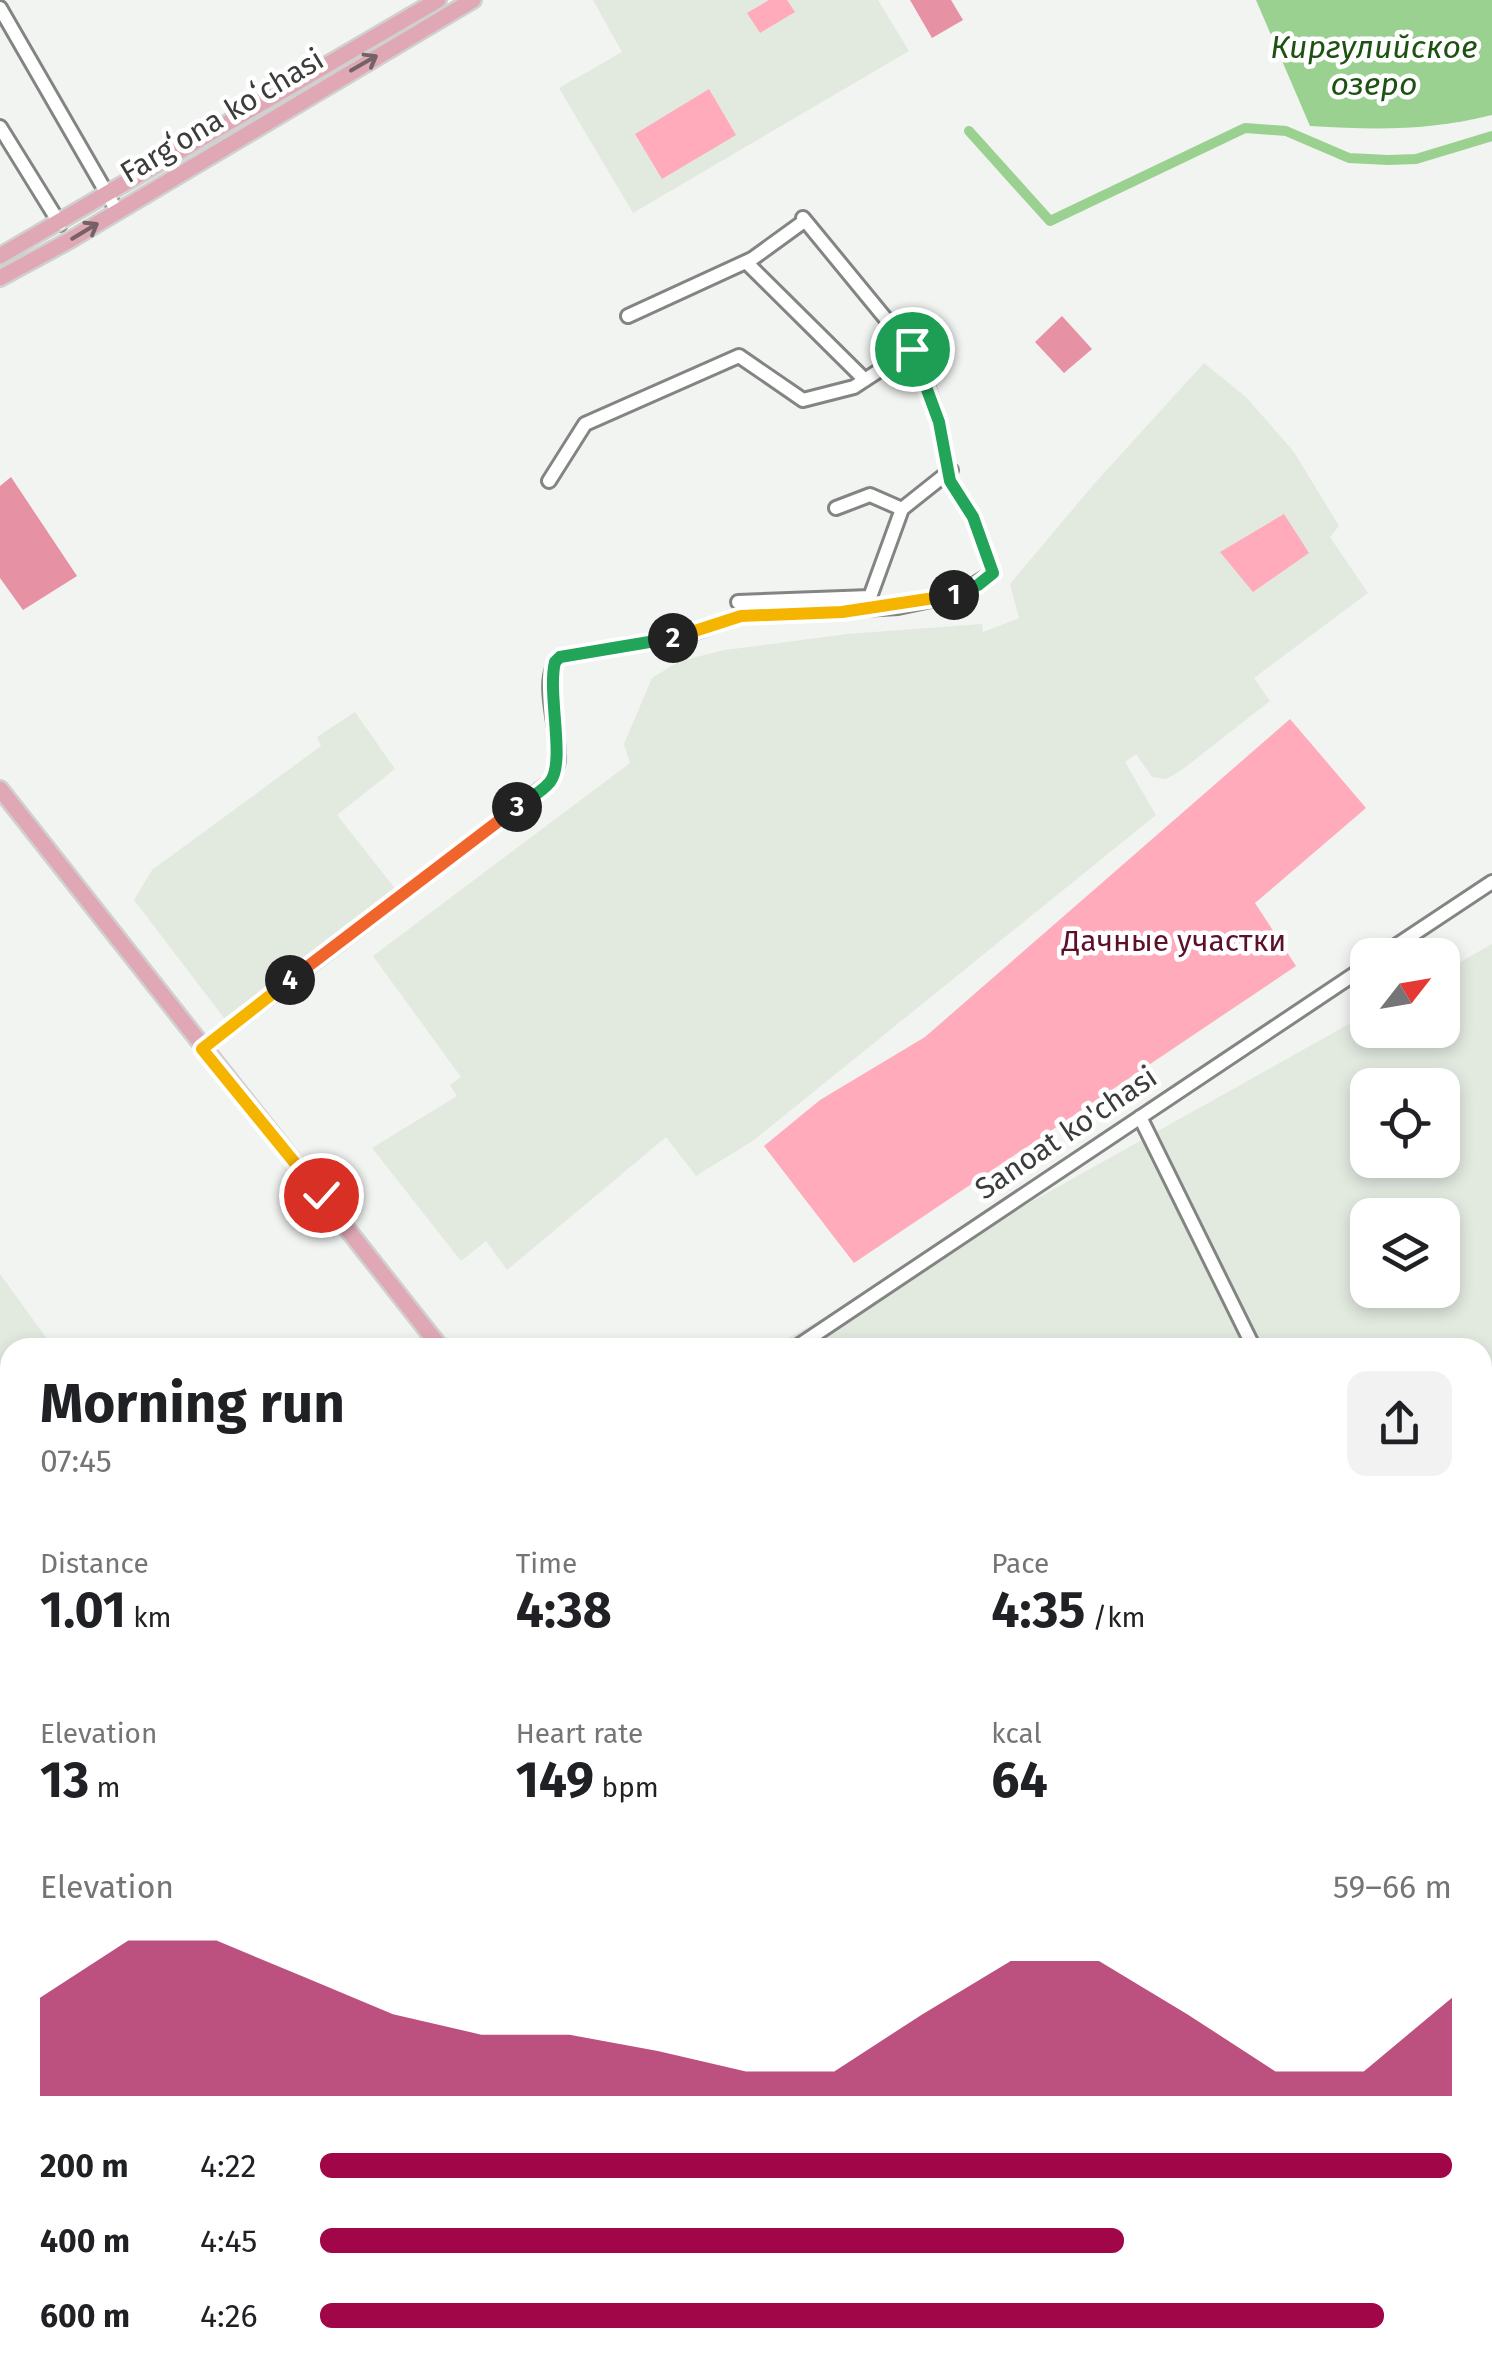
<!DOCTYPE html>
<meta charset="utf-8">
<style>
:root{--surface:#fff;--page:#f2f2f2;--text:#202124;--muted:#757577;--accent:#a10748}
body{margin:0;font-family:"Fira Sans",sans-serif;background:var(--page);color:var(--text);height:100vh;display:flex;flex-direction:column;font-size:38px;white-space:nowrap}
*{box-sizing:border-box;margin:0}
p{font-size:32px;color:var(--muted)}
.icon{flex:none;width:55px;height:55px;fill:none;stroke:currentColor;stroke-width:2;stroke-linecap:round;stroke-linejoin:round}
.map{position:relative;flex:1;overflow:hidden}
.panel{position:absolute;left:0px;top:1338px;width:1492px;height:1038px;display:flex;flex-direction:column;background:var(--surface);border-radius:30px 30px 0 0;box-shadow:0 5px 15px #0003}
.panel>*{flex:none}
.needle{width:65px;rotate:59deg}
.fabs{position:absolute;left:1350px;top:938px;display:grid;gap:20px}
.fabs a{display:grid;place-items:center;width:110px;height:110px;border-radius:20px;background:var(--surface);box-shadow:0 5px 15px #0003;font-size:50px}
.pin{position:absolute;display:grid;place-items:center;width:85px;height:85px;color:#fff;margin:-42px;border:5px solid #fff;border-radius:50%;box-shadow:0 2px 10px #0007}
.km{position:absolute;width:50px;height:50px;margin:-25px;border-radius:50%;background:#222;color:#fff;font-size:28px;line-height:50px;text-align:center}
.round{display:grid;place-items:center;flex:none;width:105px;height:105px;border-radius:20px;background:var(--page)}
.headline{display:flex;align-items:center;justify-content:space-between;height:170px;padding:0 40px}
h1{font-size:55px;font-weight:700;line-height:75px}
.metrics{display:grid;grid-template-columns:repeat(3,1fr);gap:15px;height:170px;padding:10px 40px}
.metrics div{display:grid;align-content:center}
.metrics b{font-size:50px;font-weight:700}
.metrics small{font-size:28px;font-weight:400}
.metrics p{font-size:28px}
.chart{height:280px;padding:20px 40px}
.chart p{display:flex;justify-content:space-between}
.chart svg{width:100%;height:180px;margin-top:10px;fill:var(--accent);opacity:.7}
ul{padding:0 40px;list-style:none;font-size:32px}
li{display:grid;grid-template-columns:160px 120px 1fr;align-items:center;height:75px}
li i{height:25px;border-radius:12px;background:var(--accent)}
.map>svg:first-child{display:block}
.built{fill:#e2eae0;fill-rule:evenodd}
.green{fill:#ffabbc}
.forest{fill:#e791a4}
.water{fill:#9bd190}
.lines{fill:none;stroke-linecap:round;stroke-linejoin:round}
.canal{stroke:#9bd190;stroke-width:10}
.minor-casing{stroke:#828582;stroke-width:18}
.major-casing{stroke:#d0d0d0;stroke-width:20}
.minor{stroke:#fff;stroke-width:12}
.major{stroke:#e0a8b5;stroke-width:15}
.rail-casing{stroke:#595a58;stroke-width:6}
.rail{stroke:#fff;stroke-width:2.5;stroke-dasharray:8;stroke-linecap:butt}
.oneway{stroke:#756266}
.split-1-casing{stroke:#fff;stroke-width:20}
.split-2-casing{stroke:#fff;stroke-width:20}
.split-3-casing{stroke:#fff;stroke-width:20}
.split-4-casing{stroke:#fff;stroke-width:20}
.split-5-casing{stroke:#fff;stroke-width:20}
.split-1{stroke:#22a559;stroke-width:12}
.split-2{stroke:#f5b400;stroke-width:12}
.split-3{stroke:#22a559;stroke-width:12}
.split-4{stroke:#f0652b;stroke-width:12}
.split-5{stroke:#f5b400;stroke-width:12}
.labels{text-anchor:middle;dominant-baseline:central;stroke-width:9;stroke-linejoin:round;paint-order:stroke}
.street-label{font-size:30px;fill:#3c3d3b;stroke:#fff}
.park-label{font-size:30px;fill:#5c112a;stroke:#fff}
.water-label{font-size:32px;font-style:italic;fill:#1e5213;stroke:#fff}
</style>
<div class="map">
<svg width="1492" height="2373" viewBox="0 0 1492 2373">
<rect width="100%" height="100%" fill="#f1f4f0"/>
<!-- built -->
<path class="built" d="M593,0H878L909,51L633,213L559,88L622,52Z
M1204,363L1246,397L1294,452L1339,526L1330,537L1368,593L1254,678L1270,701L1183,769L1166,779L1152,777L1136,754L1125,762L1156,815L754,1140L696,1176L666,1137L507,1270L486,1241L461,1261L372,1148L457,1096L450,1085L461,1077L373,956L630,763L624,744L652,678L680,661L725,650L847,634L982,624L983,632L1019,618L1010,584L1094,484Z
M355,712L395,769L337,815L397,891L224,1018L134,900L152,870L321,746L317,737Z
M1492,944V2373H1243L1239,2365H1482V1348H770L1367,1014L1368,1030H1442L1443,972ZM1368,1085H1442V1160H1368ZM1368,1215H1442V1290H1368Z
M0,1274L53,1347L10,1348V1403L0,1390Z
M10,1480V1661L0,1670V1487Z
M37,2365H685L689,2373H21Z"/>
<!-- green -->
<path class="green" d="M769,0H787L795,12L760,33L747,13Z
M709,89L736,135L662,179L635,134Z
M1284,514L1309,553L1253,592L1220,552Z
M1290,719L1366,808L1255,903L1296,966L854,1263L764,1146L820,1100L925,1037Z
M1059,2365H1189L1194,2373H1064Z"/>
<!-- forest -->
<path class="forest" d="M910,0H951L963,20L932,38Z
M1062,316L1092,349L1064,373L1035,342Z
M11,477L77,576L23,610L0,578V486Z
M10,1673V1809L0,1795V1682Z"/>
<!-- water -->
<path class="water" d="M1256,0H1492V115C1427,131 1377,130 1310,126Z"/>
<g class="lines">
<!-- canal -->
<path class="canal" d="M969,131L1050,221L1245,128L1286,131L1349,158L1388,160L1416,159L1492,136"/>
<defs>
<path id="minor" d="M0,8L117,211
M0,127L60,224
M746,262L865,380
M628,316L752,259L803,222
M549,481L585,424L739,356L803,400L854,387L912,349
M836,508L870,495L902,509
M738,602L870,597L902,509L951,470
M1382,955L1492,882
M202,1049L550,782C553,775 558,766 558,759C560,732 538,678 560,657L681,637L741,616L898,607L959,594L993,573L973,517L950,481L939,422L918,358L803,218
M1140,1117L1254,1348
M795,1348L1368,965"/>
<path id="major" d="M0,256L438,0
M0,278L70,240L473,0
M0,789L441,1348
M0,1923L10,1916
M1193,2365L1198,2373"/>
</defs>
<!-- minor casing -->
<use href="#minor" class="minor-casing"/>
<!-- major casing -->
<use href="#major" class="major-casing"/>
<!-- minor -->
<use href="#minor" class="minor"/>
<!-- major -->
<use href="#major" class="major"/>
<defs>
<path id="rail" d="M1047,2365L1054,2373
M535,2373L552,2365"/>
</defs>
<!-- rail casing -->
<use href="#rail" class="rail-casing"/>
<!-- rail -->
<use href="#rail" class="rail"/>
</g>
<!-- one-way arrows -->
<defs><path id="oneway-shaft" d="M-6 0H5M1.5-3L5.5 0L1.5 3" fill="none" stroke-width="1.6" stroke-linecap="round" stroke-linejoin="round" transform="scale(2.5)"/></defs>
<g class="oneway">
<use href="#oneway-shaft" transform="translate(364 63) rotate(-30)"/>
<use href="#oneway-shaft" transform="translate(85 231) rotate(-31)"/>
</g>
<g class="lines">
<defs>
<path id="split-1" d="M912,349L939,422L950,481L973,517L993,573L978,585L954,595"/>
<path id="split-2" d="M673,638L741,616L842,612L954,595"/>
<path id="split-3" d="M517,807C527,800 542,792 550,782C566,762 547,694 555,662L560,657L673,638"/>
<path id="split-4" d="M290,980L517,807"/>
<path id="split-5" d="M290,980L202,1049L321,1195"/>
</defs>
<!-- split-1 casing -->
<use href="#split-1" class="split-1-casing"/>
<!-- split-2 casing -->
<use href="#split-2" class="split-2-casing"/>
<!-- split-3 casing -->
<use href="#split-3" class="split-3-casing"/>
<!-- split-4 casing -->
<use href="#split-4" class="split-4-casing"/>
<!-- split-5 casing -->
<use href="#split-5" class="split-5-casing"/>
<!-- split-1 -->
<use href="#split-1" class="split-1"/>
<!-- split-2 -->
<use href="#split-2" class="split-2"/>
<!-- split-3 -->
<use href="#split-3" class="split-3"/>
<!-- split-4 -->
<use href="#split-4" class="split-4"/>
<!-- split-5 -->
<use href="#split-5" class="split-5"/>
</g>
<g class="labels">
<!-- street labels -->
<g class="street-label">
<text transform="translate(222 116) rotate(-31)">Fargʻona koʻchasi</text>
<text transform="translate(1066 1133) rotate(-34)">Sanoat ko'chasi</text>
</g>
<!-- park labels -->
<g class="park-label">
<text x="1174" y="941">Дачные участки</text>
</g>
<!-- water labels -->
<g class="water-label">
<text x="1374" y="47">Киргулийское<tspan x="1374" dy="37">озеро</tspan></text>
</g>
</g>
</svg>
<div class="fabs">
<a><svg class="needle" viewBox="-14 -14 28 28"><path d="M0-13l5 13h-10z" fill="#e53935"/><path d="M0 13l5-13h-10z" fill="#757577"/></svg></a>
<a><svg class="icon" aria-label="locate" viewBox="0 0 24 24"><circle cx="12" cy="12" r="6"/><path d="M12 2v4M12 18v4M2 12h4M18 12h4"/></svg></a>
<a><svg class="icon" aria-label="layers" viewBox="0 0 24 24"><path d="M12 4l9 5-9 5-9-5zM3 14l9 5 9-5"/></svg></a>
</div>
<div class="pin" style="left:912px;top:349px;background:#1e9e55"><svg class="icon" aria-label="arrive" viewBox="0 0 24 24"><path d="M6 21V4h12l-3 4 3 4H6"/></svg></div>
<div class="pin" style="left:321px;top:1195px;background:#d93025"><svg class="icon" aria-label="check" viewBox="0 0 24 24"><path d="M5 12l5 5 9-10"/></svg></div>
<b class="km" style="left:954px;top:595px">1</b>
<b class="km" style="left:673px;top:638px">2</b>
<b class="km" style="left:517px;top:807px">3</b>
<b class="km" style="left:290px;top:980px">4</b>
<section class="panel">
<div class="headline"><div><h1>Morning run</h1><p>07:45</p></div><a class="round"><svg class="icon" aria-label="share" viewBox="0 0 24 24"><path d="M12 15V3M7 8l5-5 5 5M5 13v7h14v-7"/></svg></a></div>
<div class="metrics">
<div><p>Distance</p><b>1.01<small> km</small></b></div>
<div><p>Time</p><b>4:38</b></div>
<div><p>Pace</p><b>4:35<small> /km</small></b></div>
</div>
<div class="metrics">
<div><p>Elevation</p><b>13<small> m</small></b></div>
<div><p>Heart rate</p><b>149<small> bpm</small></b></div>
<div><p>kcal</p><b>64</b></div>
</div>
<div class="chart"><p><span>Elevation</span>59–66 m</p>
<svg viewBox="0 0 160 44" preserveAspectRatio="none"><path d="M0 44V20L10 6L20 6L30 15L40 24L50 29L60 29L70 33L80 38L90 38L100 24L110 11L120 11L130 24L140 38L150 38L160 20V44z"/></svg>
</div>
<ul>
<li><b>200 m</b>4:22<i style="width:100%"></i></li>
<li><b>400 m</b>4:45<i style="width:71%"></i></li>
<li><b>600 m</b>4:26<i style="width:94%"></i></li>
</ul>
</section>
</div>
